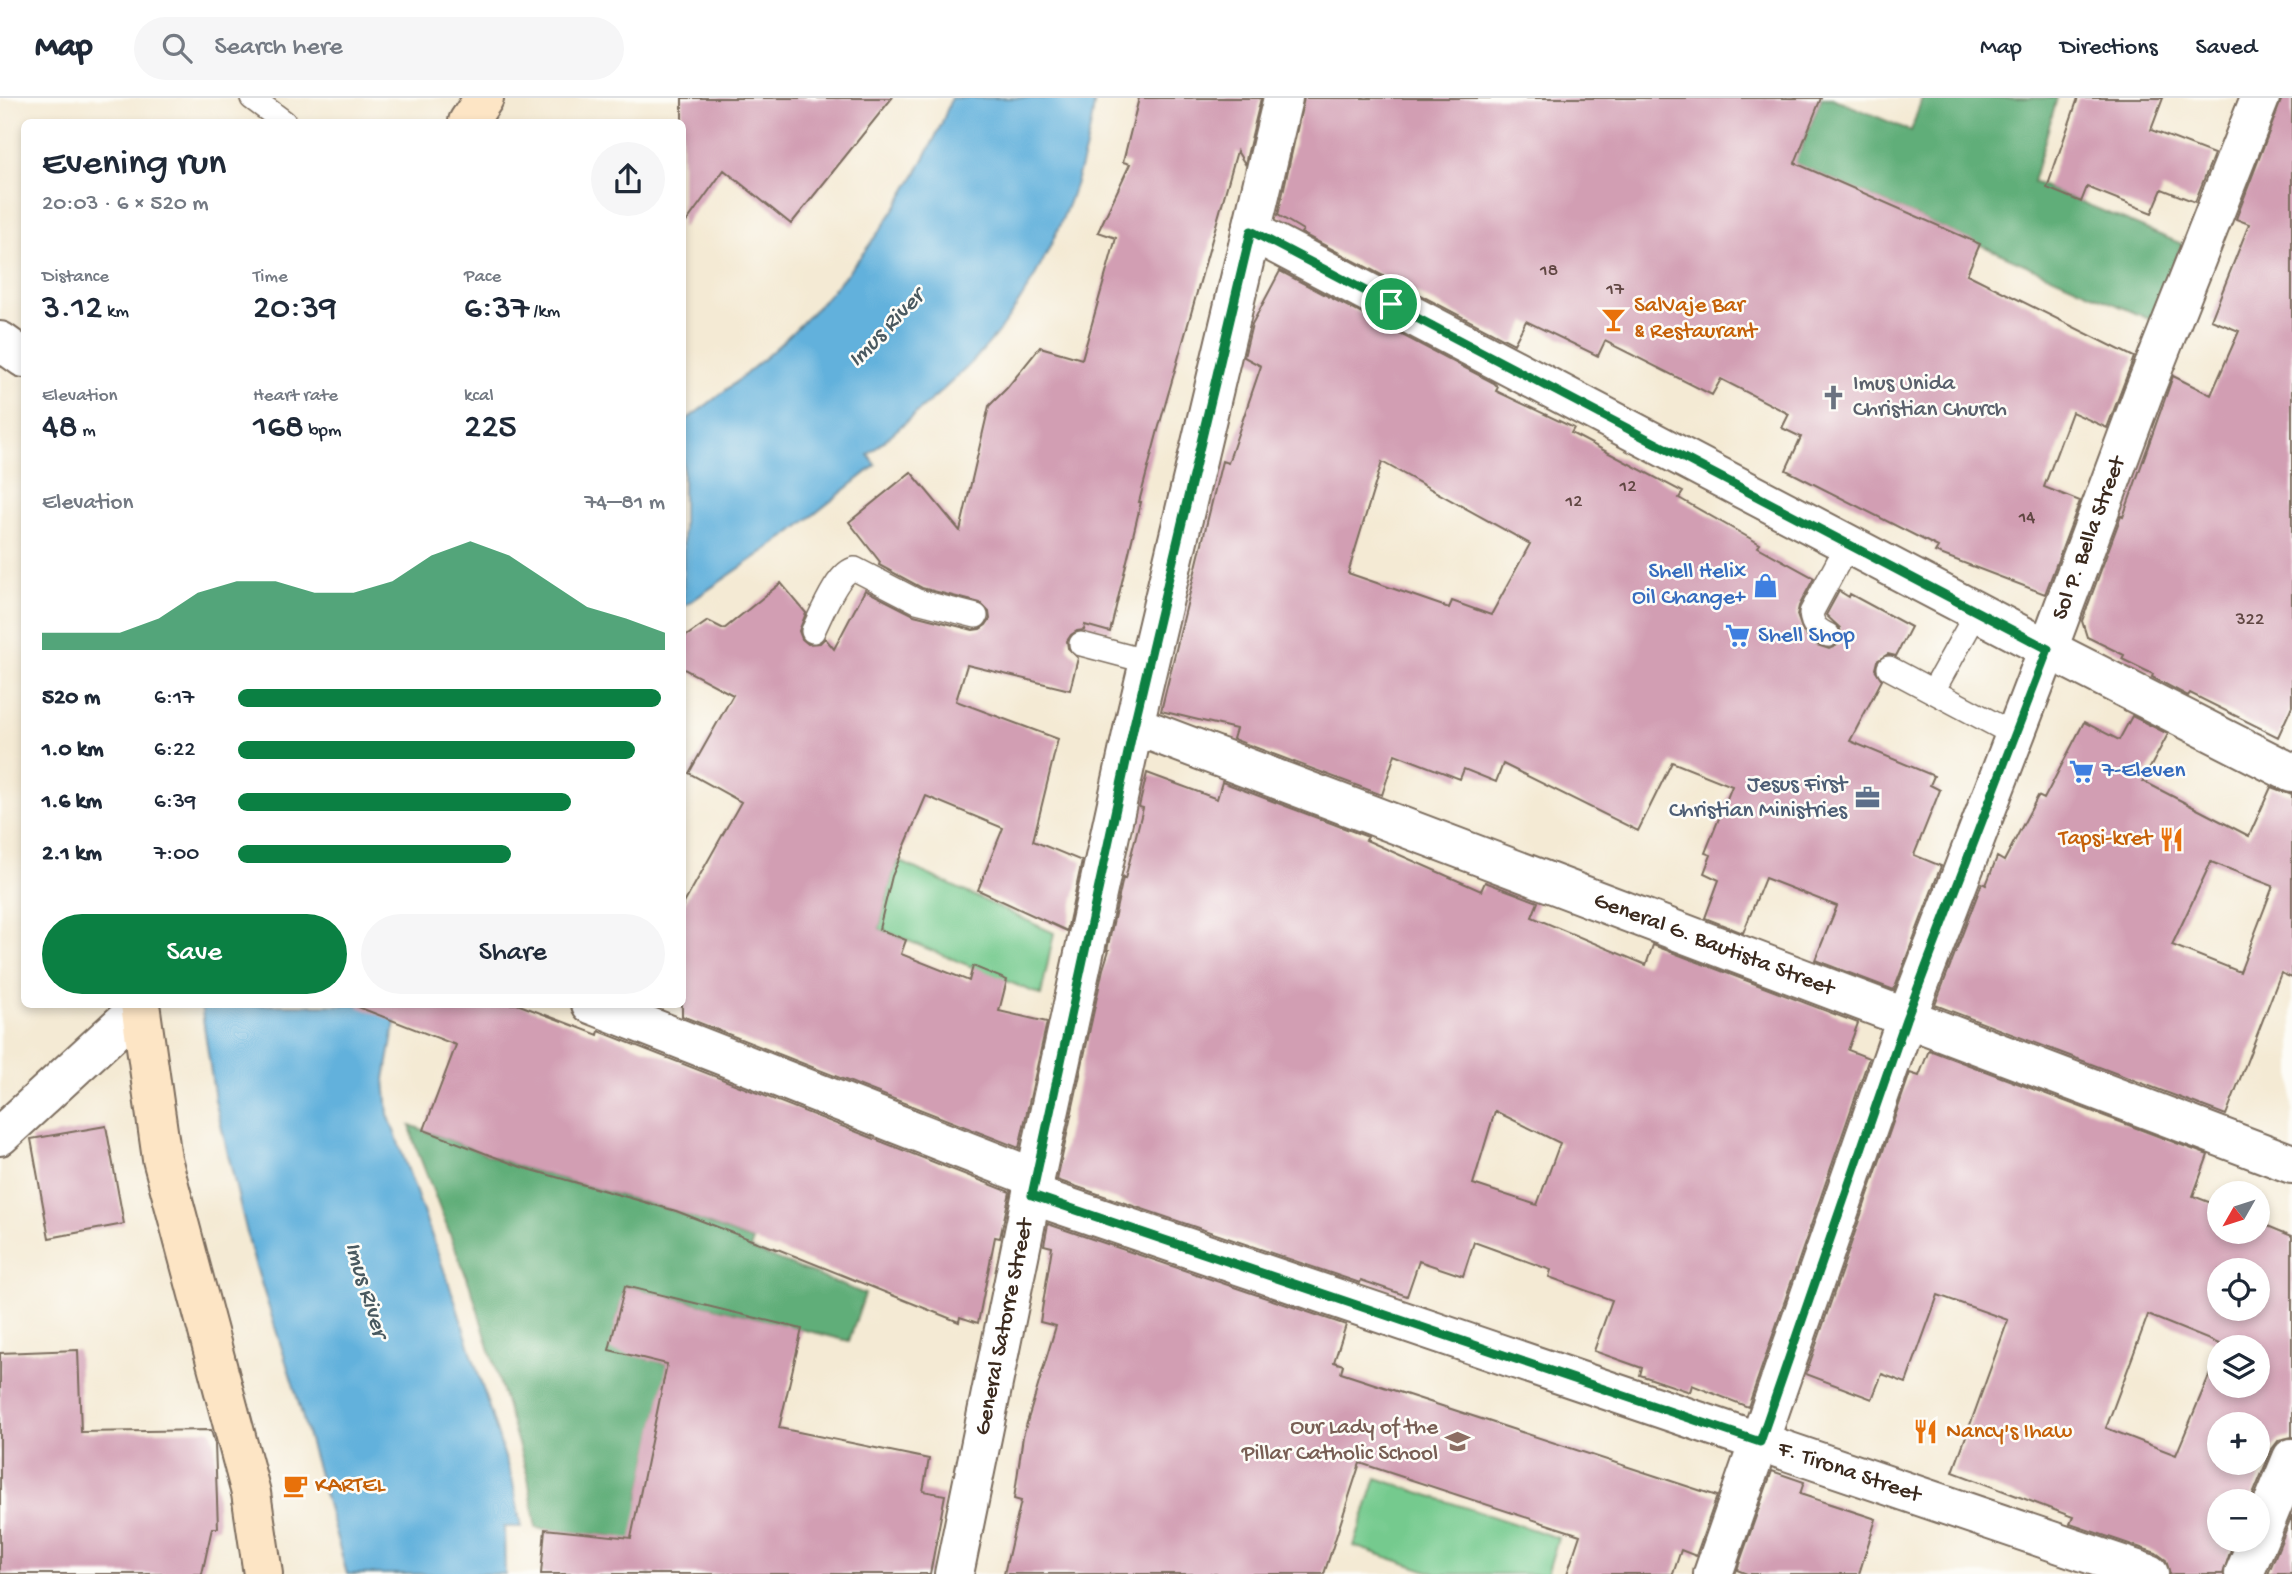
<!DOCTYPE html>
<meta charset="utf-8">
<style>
:root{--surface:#fff;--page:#f6f6f7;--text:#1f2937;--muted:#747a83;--line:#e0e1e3;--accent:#0b8043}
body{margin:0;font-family:"Gochi Hand",sans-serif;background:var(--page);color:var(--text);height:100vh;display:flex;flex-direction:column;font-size:26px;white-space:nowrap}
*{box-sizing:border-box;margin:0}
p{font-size:23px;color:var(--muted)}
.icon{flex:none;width:38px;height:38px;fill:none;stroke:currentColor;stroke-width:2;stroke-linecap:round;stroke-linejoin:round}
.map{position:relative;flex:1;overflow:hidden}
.panel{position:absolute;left:21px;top:21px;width:665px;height:889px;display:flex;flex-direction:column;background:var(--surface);border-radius:10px;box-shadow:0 4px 10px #0003}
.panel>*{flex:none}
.needle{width:46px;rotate:231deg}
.buttons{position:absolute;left:2207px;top:1083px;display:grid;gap:14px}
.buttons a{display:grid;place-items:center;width:63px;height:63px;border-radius:50%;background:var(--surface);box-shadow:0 4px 10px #0003;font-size:35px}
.pin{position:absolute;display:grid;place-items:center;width:60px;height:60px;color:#fff;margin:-30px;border:4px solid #fff;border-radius:50%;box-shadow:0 2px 7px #0007}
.round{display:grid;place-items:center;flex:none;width:74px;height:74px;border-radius:37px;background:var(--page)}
.headline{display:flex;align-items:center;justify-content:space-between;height:119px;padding:0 21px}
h1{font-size:38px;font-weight:600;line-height:52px}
.figures{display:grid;grid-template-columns:repeat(3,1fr);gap:10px;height:119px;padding:7px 21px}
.figures div{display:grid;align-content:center}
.figures b{font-size:35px;font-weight:600}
.figures small{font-size:19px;font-weight:400}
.figures p{font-size:19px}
.chart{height:196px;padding:14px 21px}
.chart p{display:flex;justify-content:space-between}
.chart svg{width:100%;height:126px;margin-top:7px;fill:var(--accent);opacity:.7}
.cta{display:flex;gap:14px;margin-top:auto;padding:14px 21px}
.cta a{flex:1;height:80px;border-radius:42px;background:var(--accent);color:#fff;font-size:28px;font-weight:600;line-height:80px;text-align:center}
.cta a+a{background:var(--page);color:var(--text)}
ul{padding:0 21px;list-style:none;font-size:23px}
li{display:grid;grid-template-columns:112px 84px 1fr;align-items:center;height:52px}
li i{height:18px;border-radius:9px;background:var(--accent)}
header{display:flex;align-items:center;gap:42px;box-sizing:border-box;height:98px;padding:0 35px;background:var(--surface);border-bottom:2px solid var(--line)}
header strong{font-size:33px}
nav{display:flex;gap:38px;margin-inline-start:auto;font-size:24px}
.search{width:490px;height:63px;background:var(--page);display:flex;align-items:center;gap:18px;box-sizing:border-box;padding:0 24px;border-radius:38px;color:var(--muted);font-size:26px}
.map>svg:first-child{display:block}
.green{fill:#75ca8e;stroke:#587a56;stroke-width:2}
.forest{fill:#60ae79;stroke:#4e6c4c;stroke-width:2}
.water{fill:#62b1dc;stroke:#4e6e7d;stroke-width:2}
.building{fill:#d29eb3;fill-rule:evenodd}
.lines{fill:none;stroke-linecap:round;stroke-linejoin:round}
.service-casing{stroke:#7c6d5e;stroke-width:26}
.minor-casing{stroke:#7c6d5e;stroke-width:42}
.tertiary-casing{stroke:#7c6d5e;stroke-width:42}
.secondary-casing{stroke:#7c6d5e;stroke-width:42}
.service{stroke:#fff;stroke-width:23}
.minor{stroke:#fff;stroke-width:38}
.tertiary{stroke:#fff;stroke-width:38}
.secondary{stroke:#fde5c5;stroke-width:38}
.route-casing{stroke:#fff;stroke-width:14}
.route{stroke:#0b8043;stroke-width:9}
.labels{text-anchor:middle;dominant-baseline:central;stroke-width:5;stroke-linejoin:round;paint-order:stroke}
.number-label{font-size:19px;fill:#614743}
.food-label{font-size:23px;fill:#c56008;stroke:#fdfcf7;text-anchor:start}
.worship-label{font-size:23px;fill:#5b616d;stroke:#fdfcf7;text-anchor:start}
.street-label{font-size:23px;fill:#3b2a1e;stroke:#fdfcf7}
.shop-label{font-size:23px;fill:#366cbe;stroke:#fdfcf7;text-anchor:start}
.service-label{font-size:23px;fill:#4e5e75;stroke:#fdfcf7;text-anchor:end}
.education-label{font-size:23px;fill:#785e54;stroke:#fdfcf7;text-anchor:end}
.water-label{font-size:24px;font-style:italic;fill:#495960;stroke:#fdfcf7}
</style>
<header>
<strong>Map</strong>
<div class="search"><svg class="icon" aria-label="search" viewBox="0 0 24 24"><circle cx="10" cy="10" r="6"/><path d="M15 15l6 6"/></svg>Search here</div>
<nav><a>Map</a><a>Directions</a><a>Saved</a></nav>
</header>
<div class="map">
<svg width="2292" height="1476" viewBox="0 0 2292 1476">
<rect width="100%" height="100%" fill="#fdfcf7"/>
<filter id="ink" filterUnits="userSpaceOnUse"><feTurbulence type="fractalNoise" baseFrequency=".0143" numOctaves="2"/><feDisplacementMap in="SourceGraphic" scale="14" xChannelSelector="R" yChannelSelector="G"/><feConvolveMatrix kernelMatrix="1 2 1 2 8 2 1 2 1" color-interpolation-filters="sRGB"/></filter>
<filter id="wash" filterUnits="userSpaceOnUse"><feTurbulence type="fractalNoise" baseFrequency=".00686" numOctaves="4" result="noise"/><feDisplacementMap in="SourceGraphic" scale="28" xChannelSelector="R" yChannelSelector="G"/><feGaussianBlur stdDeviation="1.57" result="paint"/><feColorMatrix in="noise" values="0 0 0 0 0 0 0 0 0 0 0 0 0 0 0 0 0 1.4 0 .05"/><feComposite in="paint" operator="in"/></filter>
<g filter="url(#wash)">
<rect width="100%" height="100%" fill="#f4ead4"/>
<!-- green -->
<path class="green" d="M899,763L1054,835L1041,897L879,831L892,778Z
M1376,1380L1558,1440L1547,1476H1437L1354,1448Z"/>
<!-- forest -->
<path class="forest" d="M1821,0H1832L1911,33L1922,0H2057L2033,84L2182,146L2151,222L1790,63L1800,53Z
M410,1027L521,1069L678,1114L753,1143L750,1151L865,1196L849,1243L625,1188L610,1251L668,1266L639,1402L649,1476L619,1439L536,1430L528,1379L472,1193L414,1044Z"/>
<!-- water -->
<path class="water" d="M951,0H1095C1084,90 1038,193 976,260C943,295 904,324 868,357L876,367L792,434L683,509V324C779,257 860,176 918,72C931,48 943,26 951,0Z
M201,907H398L385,981L388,1016L454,1200L513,1385L521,1429H504L505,1476H347L294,1289L252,1156L215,1002Z"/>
<g id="blocks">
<!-- building -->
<path class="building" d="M682,0H892L791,126L724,72L682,130Z
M1139,0H1261L1245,66L1237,53L1158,332L1139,404H1141L1110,534L1085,527L1084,532L1077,533L1071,537L1067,543L1068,550L1078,560L1070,592L967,567L956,603L1058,641L1033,743L1082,763L1067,833L978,792L1003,730L926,698L892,778L879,831L906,842L901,856L969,883L973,868L1007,882L999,913L1047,924L1019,1050L682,918V809L741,704L689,675L733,597L682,570V541L708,523L724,531L781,485L806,515L799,533L802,541L808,546L820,545L825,540L834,551L865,492L914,517L973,532L980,531L986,527L990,521L989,514L980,505L922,490L879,467L880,464L849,424L911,374L960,433L989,308L1007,290L1040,249L1082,261L1116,140L1098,134L1130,66L1123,64Z
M1304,0H1821L1795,65L1980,146L1967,176L2134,259L2107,330L2072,314L2044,389L2080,403L2045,496L1935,454L1938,449L1786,372L1801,339L1782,330L1789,316L1721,281L1712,297L1605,243L1598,258L1526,223L1514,246L1301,135L1303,132L1278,117Z
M2078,0H2163L2151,32L2214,56L2195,104L2162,91L2152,115L2087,89L2081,104L2047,90Z
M2282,0H2292V608L2278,639L2190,595L2188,598L2152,579L2153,576L2122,561L2124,557L2087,539L2082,523L2121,418L2123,419L2173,278L2211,297L2239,233L2211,222L2249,126L2236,121Z
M1280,173L1494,285L1498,289L1496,293L1574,330L1571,335L1683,394L1679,400L1760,446L1758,449L1814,480L1799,508L1797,517L1803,534L1817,547L1829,551L1836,548L1841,543L1840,530L1826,517L1839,493L1849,499L1850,496L1911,529L1896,558L1888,556L1877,563L1875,571L1882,582L1850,643L1934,678L1930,687L1940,692L1914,757L1941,768L1894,892L1815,862L1837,808L1765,780L1743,835L1705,820L1719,782L1704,775L1711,757L1705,755L1732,688L1672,664L1638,733L1503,666L1496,684L1464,671L1460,681L1395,656L1382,697L1233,641L1236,631L1161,613L1222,363L1228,365L1261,268L1244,259L1252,226ZM1382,364L1530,446L1491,517L1452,503L1449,510L1348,475Z
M2132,618L2168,636L2143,683L2249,738L2271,689L2292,697V880L2281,875L2226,1017L1935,907L1982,785L1986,787L1997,759L2004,763L2038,698L2044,701L2084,624L2119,642ZM2211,764L2273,788L2240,874L2172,847Z
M1147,675L1217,701L1222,684L1368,739L1366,742L1481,793L1485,784L1538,804L1532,819L1646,867L1653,847L1858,925L1848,952L1869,960L1748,1309L1692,1287L1690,1294L1640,1277L1642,1270L1594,1253L1612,1202L1549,1179L1551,1172L1474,1144L1463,1178L1419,1163L1407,1198L1361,1182L1360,1185L1057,1082L1103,871L1109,852H1107L1123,780L1125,781L1143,710L1139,709ZM1495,1013L1560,1045L1537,1107L1473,1086Z
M359,906H517L598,937L599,933L1010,1094L1000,1140L995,1139L978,1225L960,1219L959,1224L775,1150V1151L676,1113L521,1069L424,1032L456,947L358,909Z
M1929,952L2208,1057L2193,1098L2219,1108V1134H2258V1124L2292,1138V1339L2279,1342L2272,1351L2250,1404H2219V1442H2234L2223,1476H2170L2166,1462L2156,1455L2070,1426L2073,1419L1953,1374L2008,1222L1938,1197L1906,1285L1882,1276L1872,1301L1806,1276L1910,975L1919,978ZM2219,1172H2258V1211H2219ZM2148,1217L2222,1247L2221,1250H2258V1288H2219V1254L2176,1357L2106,1330ZM2219,1326H2258V1365H2219Z
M106,1028L124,1126L49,1140L31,1041Z
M1048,1126L1346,1227L1334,1264L1343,1267L1341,1275L1717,1398L1696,1458L1681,1452L1673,1476H1567L1580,1437L1360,1365L1324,1476H1004L1021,1403L1014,1401L1023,1338L1056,1228L1040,1224L1052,1149L1044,1147Z
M625,1188L802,1231L779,1330L929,1361L923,1393L945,1397L930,1476H541L545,1431L631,1440L667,1266L609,1252Z
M78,1252L81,1334L211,1332L215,1346L218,1430H212L202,1476H0V1255Z
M1772,1373L1804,1384L1800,1396L1876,1421L1859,1476H1747L1737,1472Z
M2292,1417V1476H2268Z"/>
</g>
</g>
<g filter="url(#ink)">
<use href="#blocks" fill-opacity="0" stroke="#7c6d5e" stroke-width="2"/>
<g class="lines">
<defs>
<path id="service" d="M252,0L284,24
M813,533C821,517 838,473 855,471L917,503L976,518
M1828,537C1818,532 1812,528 1811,515L1848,446
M1081,546L1149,564
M1889,570L2015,637
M1933,593L1977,514"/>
<g id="minor">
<path d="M0,243L24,260"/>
<path id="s1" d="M1134,627L2292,1066"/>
<path d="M591,906L1035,1080"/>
<path d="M0,1038L139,910"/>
<path id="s2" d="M1032,1097L2149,1476"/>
<path id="s3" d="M1713,1476L1906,921L2048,551L2143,296L2260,0"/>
<path d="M2244,1476L2292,1360"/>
</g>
<g id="tertiary">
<path d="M1251,133L2048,551L2292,675"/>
<path id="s4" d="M954,1476L1035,1080L1134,627L1283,0"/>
</g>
<path id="secondary" d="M468,24L484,0
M140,906L162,1061L251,1395L263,1476"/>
</defs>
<!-- service casing -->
<use href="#service" class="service-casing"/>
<!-- minor casing -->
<use href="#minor" class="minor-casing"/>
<!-- tertiary casing -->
<use href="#tertiary" class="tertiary-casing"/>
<!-- secondary casing -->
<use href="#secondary" class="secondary-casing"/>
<!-- service -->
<use href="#service" class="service"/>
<!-- minor -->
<use href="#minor" class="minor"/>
<!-- tertiary -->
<use href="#tertiary" class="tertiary"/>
<!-- secondary -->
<use href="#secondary" class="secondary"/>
</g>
</g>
<g class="lines" filter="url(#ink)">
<defs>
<path id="route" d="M1251,133L2048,551L1906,921L1760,1344L1032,1097L1134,627Z"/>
</defs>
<!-- route casing -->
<use href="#route" class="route-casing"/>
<!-- route -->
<use href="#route" class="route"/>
</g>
<!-- icons -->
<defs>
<symbol id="bar-bare" viewBox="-9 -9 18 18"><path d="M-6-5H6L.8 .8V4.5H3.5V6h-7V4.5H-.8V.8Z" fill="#e8710a" stroke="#fdfcf7" stroke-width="2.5" paint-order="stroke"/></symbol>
<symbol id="church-bare" viewBox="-9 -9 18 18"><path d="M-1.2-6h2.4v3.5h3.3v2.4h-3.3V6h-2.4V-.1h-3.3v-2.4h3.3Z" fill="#6b7280" stroke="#fdfcf7" stroke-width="2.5" paint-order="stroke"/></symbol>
<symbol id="shop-bare" viewBox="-9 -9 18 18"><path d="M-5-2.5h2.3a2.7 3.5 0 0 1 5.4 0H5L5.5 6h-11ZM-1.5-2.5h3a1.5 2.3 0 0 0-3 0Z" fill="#3f7fe0" stroke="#fdfcf7" stroke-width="2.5" paint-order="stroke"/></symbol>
<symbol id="supermarket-bare" viewBox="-9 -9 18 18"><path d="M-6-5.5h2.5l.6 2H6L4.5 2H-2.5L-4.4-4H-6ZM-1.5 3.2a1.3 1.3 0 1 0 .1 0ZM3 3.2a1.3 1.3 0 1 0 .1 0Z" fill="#3f7fe0" stroke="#fdfcf7" stroke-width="2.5" paint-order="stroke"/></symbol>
<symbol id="office-bare" viewBox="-9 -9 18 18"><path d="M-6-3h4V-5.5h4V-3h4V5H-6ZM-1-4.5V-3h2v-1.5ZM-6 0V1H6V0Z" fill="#5c6f8a" stroke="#fdfcf7" stroke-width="2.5" paint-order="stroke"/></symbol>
<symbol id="restaurant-bare" viewBox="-9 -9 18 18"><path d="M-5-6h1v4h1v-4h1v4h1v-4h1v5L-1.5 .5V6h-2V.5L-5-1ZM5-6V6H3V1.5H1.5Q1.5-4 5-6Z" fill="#e8710a" stroke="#fdfcf7" stroke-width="2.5" paint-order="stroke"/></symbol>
<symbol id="school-bare" viewBox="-9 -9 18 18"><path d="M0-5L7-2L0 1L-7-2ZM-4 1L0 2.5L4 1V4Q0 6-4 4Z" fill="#8d6e63" stroke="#fdfcf7" stroke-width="2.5" paint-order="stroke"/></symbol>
<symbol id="cafe-bare" viewBox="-9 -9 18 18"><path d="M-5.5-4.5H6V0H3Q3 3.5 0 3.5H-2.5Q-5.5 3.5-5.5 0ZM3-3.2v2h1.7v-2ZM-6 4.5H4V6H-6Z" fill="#e8710a" stroke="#fdfcf7" stroke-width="2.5" paint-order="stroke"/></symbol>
</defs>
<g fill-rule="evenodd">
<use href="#bar-bare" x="1596" y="204" width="35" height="35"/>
<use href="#church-bare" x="1816" y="282" width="35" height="35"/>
<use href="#shop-bare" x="1748" y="470" width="35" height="35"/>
<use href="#supermarket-bare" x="1720" y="520" width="35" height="35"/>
<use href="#supermarket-bare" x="2064" y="656" width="35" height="35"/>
<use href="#office-bare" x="1850" y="682" width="35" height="35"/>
<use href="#restaurant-bare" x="2154" y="724" width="35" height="35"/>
<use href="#restaurant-bare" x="1908" y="1316" width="35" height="35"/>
<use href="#school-bare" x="1440" y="1326" width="35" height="35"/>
<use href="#cafe-bare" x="278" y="1370" width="35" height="35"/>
</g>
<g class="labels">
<!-- number labels -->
<g class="number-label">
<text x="1549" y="173">18</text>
<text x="1615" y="192">17</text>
<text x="1628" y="389">12</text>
<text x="1574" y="404">12</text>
<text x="2027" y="420">14</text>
<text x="2250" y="522">322</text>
</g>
<!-- food labels -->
<g class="food-label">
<text x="1634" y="208">SalVaje Bar<tspan x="1634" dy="26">&amp; Restaurant</tspan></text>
<text x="2152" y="741" text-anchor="end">Tapsi-kret</text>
<text x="1946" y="1334">Nancy's Ihaw</text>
<text x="315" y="1388">KARTEL</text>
</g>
<!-- worship labels -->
<g class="worship-label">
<text x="1853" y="286">Imus Unida<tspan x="1853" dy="26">Christian Church</tspan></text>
</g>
<!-- street labels -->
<g class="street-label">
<text stroke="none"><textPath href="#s3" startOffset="1102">Sol P. Bella Street</textPath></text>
<text stroke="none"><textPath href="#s1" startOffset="620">General G. Bautista Street</textPath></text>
<text stroke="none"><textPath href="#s4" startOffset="252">General Satorre Street</textPath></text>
<text stroke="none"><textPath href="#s2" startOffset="863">F. Tirona Street</textPath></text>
</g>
<!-- shop labels -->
<g class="shop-label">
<text x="1746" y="474" text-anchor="end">Shell Helix<tspan x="1746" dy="26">Oil Change+</tspan></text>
<text x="1758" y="538">Shell Shop</text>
<text x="2102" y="673">7-Eleven</text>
</g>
<!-- service labels -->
<g class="service-label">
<text x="1847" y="687">Jesus First<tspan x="1847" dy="26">Christian Ministries</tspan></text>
</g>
<!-- education labels -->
<g class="education-label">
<text x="1438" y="1330">Our Lady of the<tspan x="1438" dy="26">Pillar Catholic School</tspan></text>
</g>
<!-- water labels -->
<g class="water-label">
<text transform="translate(887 231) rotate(-46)">Imus River</text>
<text transform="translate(365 1192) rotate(73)">Imus River</text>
</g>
</g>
</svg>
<div class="buttons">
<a><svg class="needle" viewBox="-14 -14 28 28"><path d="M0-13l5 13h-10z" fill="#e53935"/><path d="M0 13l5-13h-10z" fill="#747a83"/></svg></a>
<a><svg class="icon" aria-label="locate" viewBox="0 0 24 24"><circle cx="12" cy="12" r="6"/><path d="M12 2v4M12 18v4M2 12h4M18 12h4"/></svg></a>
<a><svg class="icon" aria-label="layers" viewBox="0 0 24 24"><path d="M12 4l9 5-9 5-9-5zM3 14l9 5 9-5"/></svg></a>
<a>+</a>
<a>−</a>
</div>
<div class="pin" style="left:1391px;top:206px;background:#1e9e55"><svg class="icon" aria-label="arrive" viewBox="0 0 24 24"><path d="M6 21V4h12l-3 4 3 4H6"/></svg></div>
<section class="panel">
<div class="headline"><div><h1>Evening run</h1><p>20:03 · 6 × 520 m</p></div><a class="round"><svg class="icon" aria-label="share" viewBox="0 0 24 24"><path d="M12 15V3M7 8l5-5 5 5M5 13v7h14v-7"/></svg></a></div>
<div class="figures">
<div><p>Distance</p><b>3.12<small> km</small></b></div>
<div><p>Time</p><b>20:39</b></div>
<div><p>Pace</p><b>6:37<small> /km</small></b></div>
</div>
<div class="figures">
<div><p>Elevation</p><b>48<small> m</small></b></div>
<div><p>Heart rate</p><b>168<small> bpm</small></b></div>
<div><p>kcal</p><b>225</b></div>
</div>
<div class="chart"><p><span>Elevation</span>74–81 m</p>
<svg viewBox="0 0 160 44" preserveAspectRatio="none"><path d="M0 44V38L10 38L20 38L30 33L40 24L50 20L60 20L70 24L80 24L90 20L100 11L110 6L120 11L130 20L140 29L150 33L160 38V44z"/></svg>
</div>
<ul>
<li><b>520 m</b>6:17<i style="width:99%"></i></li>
<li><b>1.0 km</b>6:22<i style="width:93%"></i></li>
<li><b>1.6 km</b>6:39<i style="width:78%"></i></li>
<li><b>2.1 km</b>7:00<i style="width:64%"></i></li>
</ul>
<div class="cta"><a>Save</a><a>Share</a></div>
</section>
</div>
